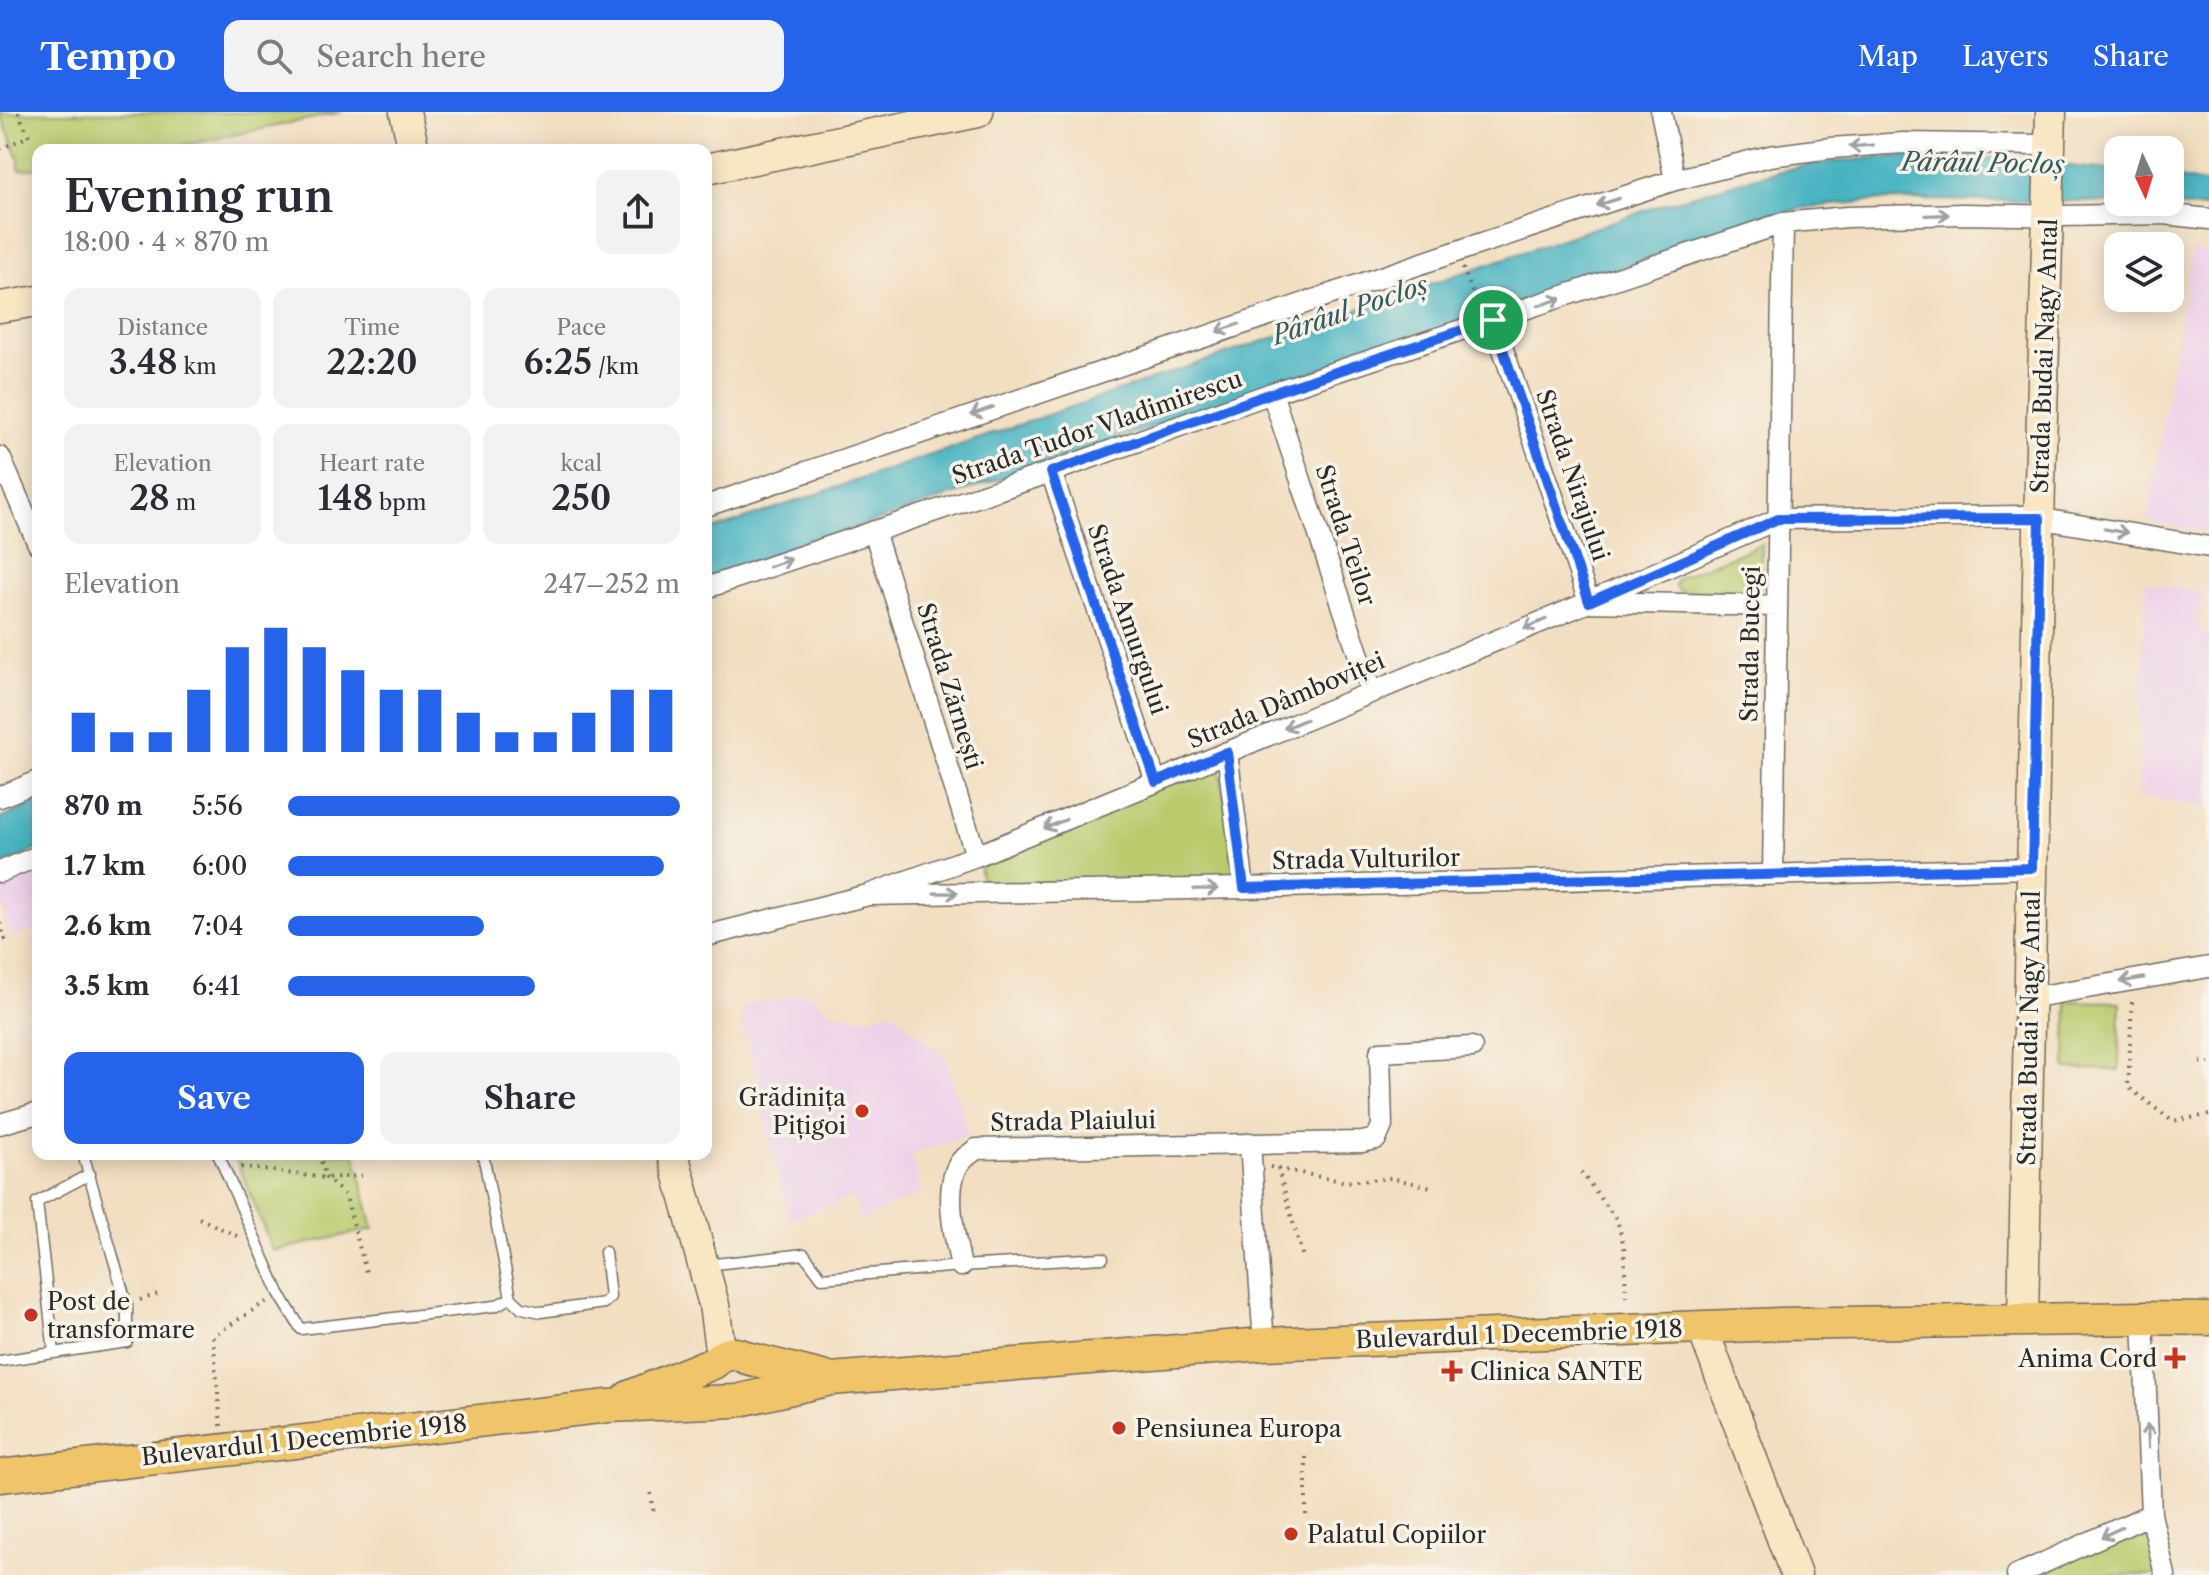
<!DOCTYPE html>
<meta charset="utf-8">
<style>
:root{--surface:#fff;--page:#f2f2f3;--text:#2b2b33;--muted:#7c7c81;--accent:#2563eb}
body{margin:0;font-family:"Libre Caslon Text",serif;background:var(--page);color:var(--text);height:100vh;display:flex;flex-direction:column;font-size:30px;white-space:nowrap}
*{box-sizing:border-box;margin:0}
p{font-size:26px;color:var(--muted)}
.icon{flex:none;width:44px;height:44px;fill:none;stroke:currentColor;stroke-width:2;stroke-linecap:round;stroke-linejoin:round}
.map{position:relative;flex:1;overflow:hidden}
.details{position:absolute;left:32px;top:32px;width:680px;height:1016px;display:flex;flex-direction:column;background:var(--surface);border-radius:16px;box-shadow:0 4px 20px #0003}
.details>*{flex:none}
.needle{width:52px;rotate:176deg}
.buttons{position:absolute;left:2104px;top:24px;display:grid;gap:16px}
.buttons a{display:grid;place-items:center;width:80px;height:80px;border-radius:16px;background:var(--surface);box-shadow:0 4px 20px #0003;font-size:40px}
.pin{position:absolute;display:grid;place-items:center;width:68px;height:68px;color:#fff;margin:-34px;border:4px solid #fff;border-radius:50%;box-shadow:0 2px 8px #0007}
.round{display:grid;place-items:center;flex:none;width:84px;height:84px;border-radius:16px;background:var(--page)}
.overview{display:flex;align-items:center;justify-content:space-between;height:136px;padding:0 32px}
h1{font-size:44px;font-weight:600;line-height:60px}
.stats{display:grid;grid-template-columns:repeat(3,1fr);gap:12px;height:136px;padding:8px 32px}
.stats div{display:grid;align-content:center;border-radius:16px;background:var(--page);text-align:center}
.stats b{font-size:34px;font-weight:600}
.stats small{font-size:22px;font-weight:400}
.stats p{font-size:22px}
.chart{height:224px;padding:16px 32px}
.chart p{display:flex;justify-content:space-between}
.chart svg{width:100%;height:144px;margin-top:8px;stroke:var(--accent);stroke-width:6}
.cta{display:flex;gap:16px;margin-top:auto;padding:16px 32px}
.cta a{flex:1;height:92px;border-radius:16px;background:var(--accent);color:#fff;font-size:32px;font-weight:600;line-height:92px;text-align:center}
.cta a+a{background:var(--page);color:var(--text)}
ul{padding:0 32px;list-style:none;font-size:26px}
li{display:grid;grid-template-columns:128px 96px 1fr;align-items:center;height:60px}
li i{height:20px;border-radius:10px;background:var(--accent)}
header{display:flex;align-items:center;gap:48px;box-sizing:border-box;height:112px;padding:0 40px;background:var(--accent);color:#fff}
header strong{font-size:38px}
nav{display:flex;gap:44px;margin-inline-start:auto;font-size:28px}
.search{width:560px;height:72px;background:var(--page);display:flex;align-items:center;gap:20px;box-sizing:border-box;padding:0 28px;border-radius:16px;color:var(--muted);font-size:30px}
.map>svg:first-child{display:block}
.built{fill:#edd0e9}
.green{fill:#b9ca6d;stroke:#727a4c;stroke-width:2}
.water{fill:#46b3c1;stroke:#386f76;stroke-width:2}
.lines{fill:none;stroke-linecap:round;stroke-linejoin:round}
.lane-casing{stroke:#716a5f;stroke-width:13}
.street-casing{stroke:#716a5f;stroke-width:23}
.secondary-casing{stroke:#716a5f;stroke-width:33}
.primary-casing{stroke:#716a5f;stroke-width:35}
.path{stroke:#716a5f;stroke-width:4;stroke-dasharray:2 6;stroke-linecap:butt}
.lane{stroke:#fff;stroke-width:10}
.street{stroke:#fff;stroke-width:20}
.secondary{stroke:#f9e7c3;stroke-width:30}
.primary{stroke:#f0c469;stroke-width:32}
.oneway{stroke:#a0a0a0}
.route-casing{stroke:#fff;stroke-width:16}
.route{stroke:#2563eb;stroke-width:10}
.poi-dot{fill:#c8321e;stroke:#f7f3e8;stroke-width:3}
.labels{text-anchor:middle;dominant-baseline:central;stroke-width:7;stroke-linejoin:round;paint-order:stroke}
.street-label{font-size:24px;fill:#2b2b2b;stroke:#f7f3e8}
.poi-label{font-size:24px;fill:#2b2b2b;stroke:#f7f3e8;text-anchor:start}
.water-label{font-size:26px;font-style:italic;fill:#345b60;stroke:#f7f3e8}
</style>
<header>
<strong>Tempo</strong>
<div class="search"><svg class="icon" aria-label="search" viewBox="0 0 24 24"><circle cx="10" cy="10" r="6"/><path d="M15 15l6 6"/></svg>Search here</div>
<nav><a>Map</a><a>Layers</a><a>Share</a></nav>
</header>
<div class="map">
<svg width="2209" height="1463" viewBox="0 0 2209 1463">
<rect width="100%" height="100%" fill="#f7f3e8"/>
<filter id="ink" filterUnits="userSpaceOnUse"><feTurbulence type="fractalNoise" baseFrequency=".0125" numOctaves="2"/><feDisplacementMap in="SourceGraphic" scale="16" xChannelSelector="R" yChannelSelector="G"/><feConvolveMatrix kernelMatrix="1 2 1 2 8 2 1 2 1" color-interpolation-filters="sRGB"/></filter>
<filter id="wash" filterUnits="userSpaceOnUse"><feTurbulence type="fractalNoise" baseFrequency=".006" numOctaves="4" result="noise"/><feDisplacementMap in="SourceGraphic" scale="32" xChannelSelector="R" yChannelSelector="G"/><feGaussianBlur stdDeviation="1.8" result="paint"/><feColorMatrix in="noise" values="0 0 0 0 0 0 0 0 0 0 0 0 0 0 0 0 0 1.4 0 .05"/><feComposite in="paint" operator="in"/></filter>
<g filter="url(#wash)">
<rect width="100%" height="100%" fill="#f2dec0"/>
<!-- built -->
<path class="built" d="M2192,138L2209,141V421L2147,409Z
M2146,470L2204,480L2197,518L2209,521V696L2138,684Z
M38,753V818L11,825L0,785V770Z
M808,881L831,900L867,906L890,899L945,945L969,1023L911,1042L921,1082L860,1108L853,1085L789,1108L766,1014L757,966L741,909L740,898L746,893Z"/>
<!-- green -->
<path class="green" d="M343,0L161,38H38V56L19,58V47L0,1Z
M1762,432L1760,480L1681,479L1677,477L1675,473L1678,466Z
M1219,651L1236,767L994,772L984,770L980,762V753L988,745Z
M2067,889L2120,890L2119,958L2066,957Z
M234,1042H355L373,1117L273,1139Z
M2147,1410L2160,1463H2029Z"/>
<!-- water -->
<path class="water" d="M1906,44L1988,46L2118,59V90H2170V64L2209,72V96L2076,89L1883,88L1802,96L1733,117L706,467V420L1658,94C1706,80 1753,64 1802,54C1836,48 1872,46 1906,44Z
M38,690V737L0,754V707Z"/>
</g>
<g filter="url(#ink)">
<g class="lines">
<defs>
<path id="lane" d="M218,1042L279,1181L301,1217L495,1194L511,1186L483,1042
M706,1153L804,1142L822,1166L961,1154L1103,1146
M511,1186L522,1196L541,1200L604,1191L610,1185L605,1140
M54,1241L37,1090L90,1062
M0,1249L127,1230V1193L83,1042"/>
<path id="street" d="M1661,0L1675,68
M1493,208L1589,490L1777,494
M1272,281L1371,580
M0,345L38,432
M1051,360L1156,670
M706,394L1467,136L1675,68L1770,44L1831,36L1903,31L2051,33
M874,419L976,744
M706,476L1051,360L1272,281L1783,111L1847,105L1963,102L2062,104L2164,102L2209,107
M1227,640L1244,776
M0,685L38,669
M0,760L38,744
M1773,762L1783,111
M868,783L976,744L1156,670L1589,490L1778,407L2025,404L2209,435
M706,824L868,783L1244,776L2032,756
M2029,886L2209,855
M0,1012L38,1001
M1250,1031L1264,1232
M961,1154C955,1127 942,1073 961,1049C965,1045 972,1041 976,1037L1362,1030L1376,1027L1382,1014L1380,940L1472,935
M2143,1206L2151,1402
M2017,1463L2151,1402L2165,1463"/>
<path id="secondary" d="M405,0L414,38
M706,57L978,0
M0,195L38,189
M673,1042L714,1193L721,1244
M2023,1207L2040,370L2051,0
M1702,1215L1796,1463"/>
<path id="primary" d="M629,1285L713,1251C724,1241 734,1239 747,1246L822,1265
M0,1364L608,1294L736,1289L831,1267L1264,1232L1781,1212L2143,1206L2209,1207"/>
</defs>
<!-- lane casing -->
<use href="#lane" class="lane-casing"/>
<!-- street casing -->
<use href="#street" class="street-casing"/>
<!-- secondary casing -->
<use href="#secondary" class="secondary-casing"/>
<!-- primary casing -->
<use href="#primary" class="primary-casing"/>
<!-- path -->
<path class="path" d="M0,37L29,24L18,0
M1463,156L1477,193
M0,811L5,827L0,828
M2132,890L2128,975L2172,1009L2209,1003
M2200,950L2209,951
M319,1042L326,1066L346,1084L367,1164
M241,1055L326,1066L362,1064
M1270,1055L1346,1070L1391,1066L1431,1075
M1278,1056L1303,1146
M1581,1060L1617,1108L1624,1134L1626,1187
M199,1106L237,1124
M140,1188L161,1181
M221,1314L213,1224L267,1189
M1306,1345V1408
M651,1381L654,1403"/>
<!-- lane -->
<use href="#lane" class="lane"/>
<!-- street -->
<use href="#street" class="street"/>
<!-- secondary -->
<use href="#secondary" class="secondary"/>
<!-- primary -->
<use href="#primary" class="primary"/>
</g>
<!-- one-way arrows -->
<defs><path id="oneway-shaft" d="M-6 0H5M1.5-3L5.5 0L1.5 3" fill="none" stroke-width="1.6" stroke-linecap="round" stroke-linejoin="round" transform="scale(2)"/></defs>
<g class="oneway">
<use href="#oneway-shaft" transform="translate(1861 34) rotate(176)"/>
<use href="#oneway-shaft" transform="translate(1608 90) rotate(162)"/>
<use href="#oneway-shaft" transform="translate(1937 103) rotate(-2)"/>
<use href="#oneway-shaft" transform="translate(1550 190) rotate(-18)"/>
<use href="#oneway-shaft" transform="translate(1228 216) rotate(161)"/>
<use href="#oneway-shaft" transform="translate(982 299) rotate(161)"/>
<use href="#oneway-shaft" transform="translate(2116 419) rotate(10)"/>
<use href="#oneway-shaft" transform="translate(780 451) rotate(-19)"/>
<use href="#oneway-shaft" transform="translate(1535 512) rotate(157)"/>
<use href="#oneway-shaft" transform="translate(1295 612) rotate(157)"/>
<use href="#oneway-shaft" transform="translate(1055 712) rotate(158)"/>
<use href="#oneway-shaft" transform="translate(1206 777) rotate(-1)"/>
<use href="#oneway-shaft" transform="translate(946 781) rotate(-1)"/>
<use href="#oneway-shaft" transform="translate(2132 868) rotate(170)"/>
<use href="#oneway-shaft" transform="translate(2148 1324) rotate(-93)"/>
<use href="#oneway-shaft" transform="translate(2112 1420) rotate(155)"/>
</g>
</g>
<g class="lines" filter="url(#ink)">
<defs>
<path id="route" d="M1493,208L1589,490L1778,407L2040,406L2032,756L1244,776L1227,640L1156,670L1051,360L1272,281Z"/>
</defs>
<!-- route casing -->
<use href="#route" class="route-casing"/>
<!-- route -->
<use href="#route" class="route"/>
</g>
<!-- markers -->
<g class="poi-dot">
<circle cx="862" cy="999" r="8"/>
<circle cx="31" cy="1203" r="8"/>
<path d="M2171 1234h8v8h8v8h-8v8h-8v-8h-8v-8h8z"/>
<path d="M1448 1247h8v8h8v8h-8v8h-8v-8h-8v-8h8z"/>
<circle cx="1119" cy="1316" r="8"/>
<circle cx="1291" cy="1422" r="8"/>
</g>
<g class="labels">
<!-- street labels -->
<g class="street-label">
<text transform="translate(2044 244) rotate(-88)">Strada Budai Nagy Antal</text>
<text transform="translate(1097 315) rotate(-19)">Strada Tudor Vladimirescu</text>
<text transform="translate(1573 363) rotate(71)">Strada Nirajului</text>
<text transform="translate(1346 423) rotate(72)">Strada Teilor</text>
<text transform="translate(1128 507) rotate(71)">Strada Amurgului</text>
<text transform="translate(1750 532) rotate(-89)">Strada Bucegi</text>
<text transform="translate(950 574) rotate(73)">Strada Zărnești</text>
<text transform="translate(1286 588) rotate(-23)">Strada Dâmboviței</text>
<text transform="translate(1366 747) rotate(-1)">Strada Vulturilor</text>
<text transform="translate(2029 916) rotate(-89)">Strada Budai Nagy Antal</text>
<text transform="translate(1073 1009) rotate(-1)">Strada Plaiului</text>
<text transform="translate(1519 1222) rotate(-2)">Bulevardul 1 Decembrie 1918</text>
<text transform="translate(304 1328) rotate(-6)">Bulevardul 1 Decembrie 1918</text>
</g>
<!-- poi labels -->
<g class="poi-label">
<text x="846" y="985" text-anchor="end">Grădinița<tspan x="846" dy="28">Pițigoi</tspan></text>
<text x="47" y="1189">Post de<tspan x="47" dy="28">transformare</tspan></text>
<text x="2157" y="1246" text-anchor="end">Anima Cord</text>
<text x="1470" y="1259">Clinica SANTE</text>
<text x="1135" y="1316">Pensiunea Europa</text>
<text x="1307" y="1422">Palatul Copiilor</text>
</g>
<!-- water labels -->
<g class="water-label">
<text transform="translate(1983 51) rotate(1)">Pârâul Pocloș</text>
<text transform="translate(1350 198) rotate(-19)">Pârâul Pocloș</text>
</g>
</g>
</svg>
<div class="buttons">
<a><svg class="needle" viewBox="-14 -14 28 28"><path d="M0-13l5 13h-10z" fill="#e53935"/><path d="M0 13l5-13h-10z" fill="#7c7c81"/></svg></a>
<a><svg class="icon" aria-label="layers" viewBox="0 0 24 24"><path d="M12 4l9 5-9 5-9-5zM3 14l9 5 9-5"/></svg></a>
</div>
<div class="pin" style="left:1493px;top:208px;background:#1e9e55"><svg class="icon" aria-label="arrive" viewBox="0 0 24 24"><path d="M6 21V4h12l-3 4 3 4H6"/></svg></div>
<section class="details">
<div class="overview"><div><h1>Evening run</h1><p>18:00 · 4 × 870 m</p></div><a class="round"><svg class="icon" aria-label="share" viewBox="0 0 24 24"><path d="M12 15V3M7 8l5-5 5 5M5 13v7h14v-7"/></svg></a></div>
<div class="stats">
<div><p>Distance</p><b>3.48<small> km</small></b></div>
<div><p>Time</p><b>22:20</b></div>
<div><p>Pace</p><b>6:25<small> /km</small></b></div>
</div>
<div class="stats">
<div><p>Elevation</p><b>28<small> m</small></b></div>
<div><p>Heart rate</p><b>148<small> bpm</small></b></div>
<div><p>kcal</p><b>250</b></div>
</div>
<div class="chart"><p><span>Elevation</span>247–252 m</p>
<svg viewBox="0 0 160 44" preserveAspectRatio="none"><path d="M5 44V32M15 44V38M25 44V38M35 44V25M45 44V12M55 44V6M65 44V12M75 44V19M85 44V25M95 44V25M105 44V32M115 44V38M125 44V38M135 44V32M145 44V25M155 44V25"/></svg>
</div>
<ul>
<li><b>870 m</b>5:56<i style="width:100%"></i></li>
<li><b>1.7 km</b>6:00<i style="width:96%"></i></li>
<li><b>2.6 km</b>7:04<i style="width:50%"></i></li>
<li><b>3.5 km</b>6:41<i style="width:63%"></i></li>
</ul>
<div class="cta"><a>Save</a><a>Share</a></div>
</section>
</div>
